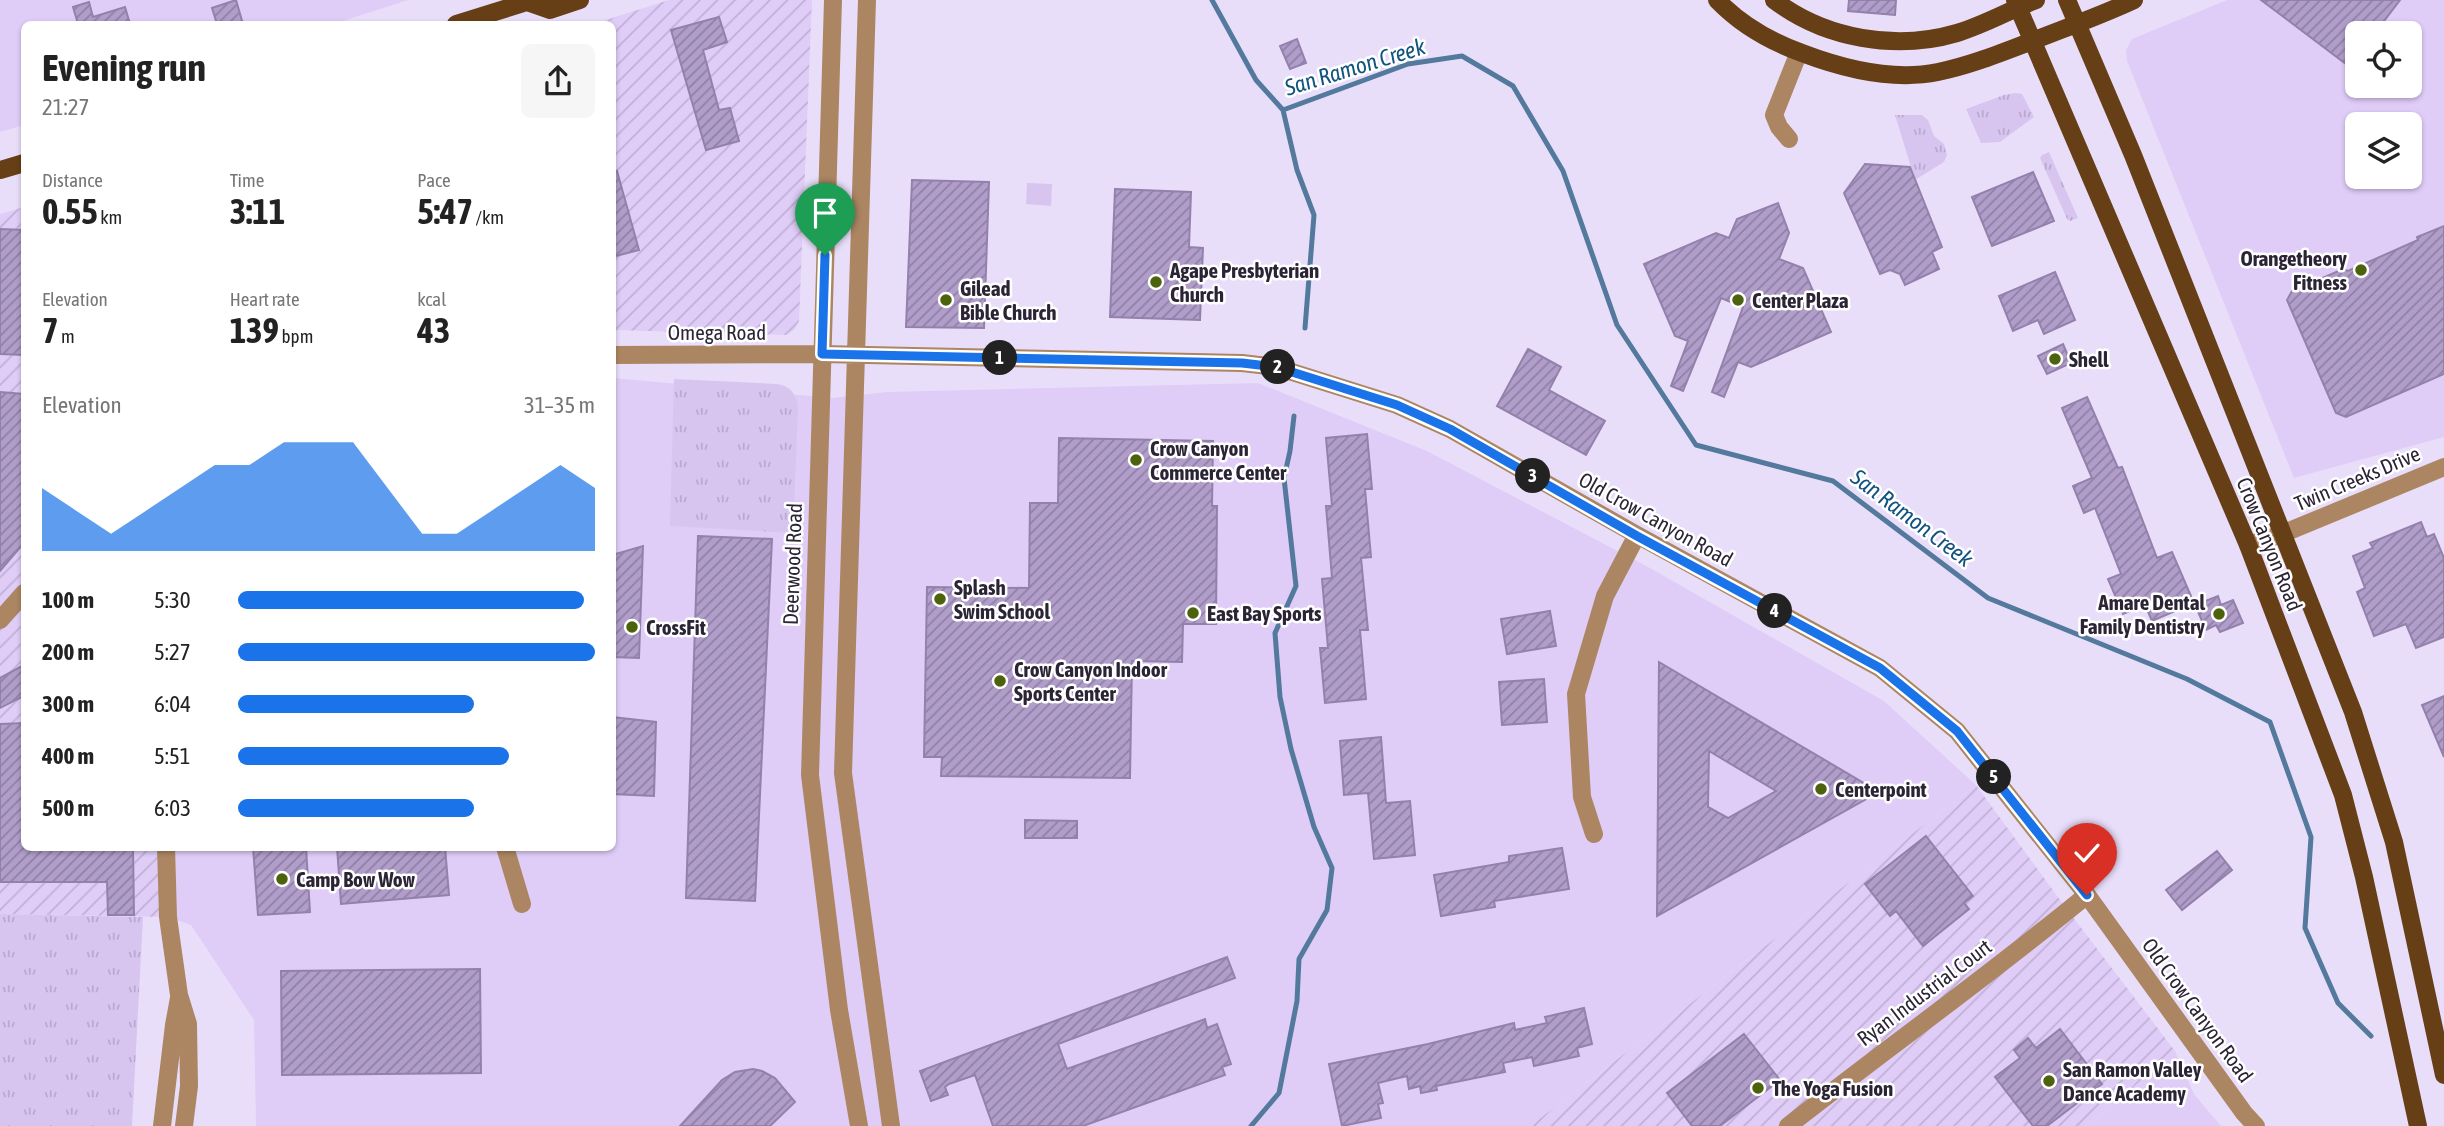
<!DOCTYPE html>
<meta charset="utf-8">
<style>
:root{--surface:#fff;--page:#f6f6f6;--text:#222;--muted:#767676;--accent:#1a73e8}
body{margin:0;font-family:"Asap Condensed",sans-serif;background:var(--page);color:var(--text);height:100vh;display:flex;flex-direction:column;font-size:26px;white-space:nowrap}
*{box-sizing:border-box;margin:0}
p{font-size:23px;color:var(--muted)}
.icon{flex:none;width:38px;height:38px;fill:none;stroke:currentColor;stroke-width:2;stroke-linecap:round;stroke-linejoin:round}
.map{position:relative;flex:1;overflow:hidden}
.panel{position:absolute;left:21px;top:21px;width:595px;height:830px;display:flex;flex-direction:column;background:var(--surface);border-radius:10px;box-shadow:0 2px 5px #0004}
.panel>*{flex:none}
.tools{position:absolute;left:2345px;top:21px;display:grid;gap:14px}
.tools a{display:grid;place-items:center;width:77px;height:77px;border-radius:10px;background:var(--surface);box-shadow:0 2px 5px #0004;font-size:35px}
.pin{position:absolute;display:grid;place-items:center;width:60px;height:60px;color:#fff;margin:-72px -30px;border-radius:50% 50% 50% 0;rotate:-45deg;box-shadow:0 0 7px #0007}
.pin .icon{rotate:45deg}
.km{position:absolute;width:35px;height:35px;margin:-18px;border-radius:50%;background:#222;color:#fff;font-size:19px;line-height:35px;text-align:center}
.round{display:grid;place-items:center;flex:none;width:74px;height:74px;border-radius:10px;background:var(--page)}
.headline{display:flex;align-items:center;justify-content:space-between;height:119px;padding:0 21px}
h1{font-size:38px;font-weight:700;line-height:52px}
.figures{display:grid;grid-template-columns:repeat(3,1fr);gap:10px;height:119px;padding:7px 21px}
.figures div{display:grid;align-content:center}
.figures b{font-size:35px;font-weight:700}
.figures small{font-size:19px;font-weight:400}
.figures p{font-size:19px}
.chart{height:196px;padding:14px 21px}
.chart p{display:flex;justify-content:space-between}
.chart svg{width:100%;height:126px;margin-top:7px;fill:var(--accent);opacity:.7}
ul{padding:0 21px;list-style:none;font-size:23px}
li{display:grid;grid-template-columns:112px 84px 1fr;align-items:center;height:52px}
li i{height:18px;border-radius:9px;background:var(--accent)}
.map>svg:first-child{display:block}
.built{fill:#dfcdf8;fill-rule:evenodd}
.industrial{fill:url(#industrial-furrows)}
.grass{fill:url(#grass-tufts)}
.park{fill:#d7c5ef}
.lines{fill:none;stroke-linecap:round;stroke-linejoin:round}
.stream{stroke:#53799d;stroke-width:5}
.building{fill:url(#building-hatch);stroke:#9381ab;stroke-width:2;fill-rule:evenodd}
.minor{stroke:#ac8662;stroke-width:18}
.major{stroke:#663f16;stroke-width:18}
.route-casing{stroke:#fff;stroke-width:14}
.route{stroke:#1a73e8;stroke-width:9}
.poi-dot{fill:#4c620d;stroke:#fff;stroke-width:2.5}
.labels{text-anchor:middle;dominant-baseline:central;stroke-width:5;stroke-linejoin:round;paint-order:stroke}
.poi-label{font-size:21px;font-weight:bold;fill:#2b2435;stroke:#fff;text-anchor:start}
.street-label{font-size:21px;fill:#2b2435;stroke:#fff}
.water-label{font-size:23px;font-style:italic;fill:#125480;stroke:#fff}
</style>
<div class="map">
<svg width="2444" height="1126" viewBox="0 0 2444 1126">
<defs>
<pattern id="industrial-furrows" width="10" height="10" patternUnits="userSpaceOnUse" patternTransform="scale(1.75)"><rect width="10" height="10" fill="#dfcdf8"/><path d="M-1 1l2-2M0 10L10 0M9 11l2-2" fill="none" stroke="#c0b0d5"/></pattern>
<pattern id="grass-tufts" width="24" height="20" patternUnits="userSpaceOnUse" patternTransform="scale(1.75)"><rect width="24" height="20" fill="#d7c5ef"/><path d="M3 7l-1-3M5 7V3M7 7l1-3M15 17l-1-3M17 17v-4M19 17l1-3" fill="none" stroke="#b9a9ce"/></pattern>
<pattern id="building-hatch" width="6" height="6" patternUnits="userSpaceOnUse" patternTransform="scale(1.75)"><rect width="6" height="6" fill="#b09dca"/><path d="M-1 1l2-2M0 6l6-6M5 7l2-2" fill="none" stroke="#8f80a5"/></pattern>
</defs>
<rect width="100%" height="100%" fill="#e9defa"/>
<!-- built -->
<path class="built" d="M0,0H408L334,24H24V125L0,132Z
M2227,0H2444V437L2294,478L2127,61L2126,50L2132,39ZM2357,33H2410V86H2357ZM2357,124H2410V177H2357Z
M613,378L832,398L887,392L1258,383L1427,451L1650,568L1884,701L1976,785L1530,1126H256L254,1020L191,925L168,917L166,847H612Z
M2175,1051L2194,1094L2221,1126H2088Z"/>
<!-- industrial -->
<path class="industrial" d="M669,0H812L799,321L794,330L786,335L613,330L612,24H593Z
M24,207V847H166L168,917L0,914V214Z
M1976,785L2063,904L2175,1051L2088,1126H1530Z"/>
<!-- grass -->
<path class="grass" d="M2015,93L2022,94L2034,117L2000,142L1981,143L1966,109L2004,95Z
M1895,115H1922L1928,120L1934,136L1944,144L1947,155L1944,162L1915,180Z
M2049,152L2078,218L2070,221L2067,219L2040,158L2042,155Z
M674,379L777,384C791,386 797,395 798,409L793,533L670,526Z
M0,914L143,917L132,1126H0Z"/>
<!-- park -->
<path class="park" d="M1027,183L1052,184L1051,206L1026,204Z"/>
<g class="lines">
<!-- stream -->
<path class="stream" d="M1212,0L1256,80L1283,110L1408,64L1462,56L1513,86L1563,171L1617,325L1696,445L1833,481L1988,598L2187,679L2270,722L2311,837L2305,928L2338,1003L2371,1036
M1283,110L1297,170L1314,215L1305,328
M1251,1126L1279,1093L1297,1001L1299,959L1327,910L1332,868L1314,827L1291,749L1280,697L1275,633L1296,586L1284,478L1290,451L1294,416"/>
</g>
<!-- building -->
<path class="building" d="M236,0L243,24H217L212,8Z
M1849,0H1896L1895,15L1848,11Z
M2261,0H2400L2375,33H2357V57L2350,67Z
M89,2L93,17L125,7L130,24H78L73,7Z
M719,17L727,42L703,50L719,110L730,108L739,141L706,150L671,30Z
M1297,39L1306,63L1290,69L1280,46Z
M1865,164L1910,167L1942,247L1932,252L1939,269L1905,285L1900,274L1890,270L1880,274L1844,193Z
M617,171L639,250L612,257V172Z
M2033,172L2054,221L1992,246L1972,197Z
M912,180L989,182L984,328L906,327Z
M1115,189L1191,192L1189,247L1203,248L1200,320L1110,317Z
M1778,203L1789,233L1779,259L1803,268L1831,332L1751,367L1738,362L1724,397L1712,392L1743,307L1721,298L1683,391L1671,386L1688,341L1675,336L1644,264L1716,233L1729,238L1737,219Z
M2444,226V374L2346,417L2336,413L2287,300L2292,291L2343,269L2348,271L2418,240L2417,237Z
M0,229L24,230V355L0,354Z
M2055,272L2075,320L2044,334L2038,320L2013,331L1999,296Z
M2063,344L2071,363L2047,374L2038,356Z
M1528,349L1561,367L1549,390L1605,421L1586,455L1497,406Z
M0,392L24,394V543L0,571Z
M2087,397L2118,468L2122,467L2157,558L2172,552L2194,603L2152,621L2145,605L2123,614L2108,579L2121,574L2095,508L2084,513L2073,486L2092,478L2062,408Z
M1367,434L1372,489H1365L1371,557L1361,558L1368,630H1360L1366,699L1325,703L1320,648H1328L1322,579L1332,578L1326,506H1332L1326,438Z
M1059,438L1213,441L1212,506H1217L1216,624H1183L1182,662L1132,661L1130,778L941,776L942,757H924L927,587L1029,588L1030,503H1058Z
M2421,522L2427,537L2434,534L2444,558V637L2416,648L2406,624L2374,636L2357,592L2365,588L2353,556L2373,548L2370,543Z
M698,536L772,539L755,901L686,898Z
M643,546L639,658L612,657V555Z
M2218,596L2221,605L2233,600L2243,623L2220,632L2216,625L2206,630L2195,605Z
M1550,611L1556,646L1507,654L1501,619Z
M1659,662L1879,792L1657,916ZM1709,751L1776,791L1728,818L1708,807Z
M24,665V696L0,708V678Z
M1544,679L1547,722L1502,725L1499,682Z
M2444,696V757L2422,705Z
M612,717L656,722L654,796L612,794Z
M24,723V847H133L134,915H108L107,882H0V724Z
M1381,737L1386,803L1410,801L1415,855L1374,859L1368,793L1344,795L1340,741Z
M1025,820L1077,821V838H1025Z
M1926,836L1973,896L1964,903L1969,909L1923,946L1896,911L1890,916L1865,884Z
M253,847H306L310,912L258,915Z
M337,847H445L449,895L341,904Z
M1562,848L1569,889L1494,901L1495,907L1441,916L1434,875L1509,862V856Z
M2217,851L2232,870L2182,910L2166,890Z
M1227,957L1235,978L1058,1044L1067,1069L1205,1019L1207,1028L1217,1024L1231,1064L1222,1067L1225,1075L1083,1126H993L975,1075L949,1084L945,1087L948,1095L931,1101L920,1071Z
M480,969L481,1073L282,1075L281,971Z
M1584,1008L1592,1044L1577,1048L1579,1056L1534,1066L1532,1057L1503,1063L1505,1072L1436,1086L1437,1090L1421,1093L1420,1086L1409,1089L1407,1076L1378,1083L1383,1103L1378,1104L1381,1118L1342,1126L1329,1064L1428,1044L1514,1023L1515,1030L1547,1023L1545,1017Z
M2060,1029L2102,1084L2047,1126H2033L1995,1077L2020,1058L2014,1050L2028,1038L2036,1048Z
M1744,1034L1780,1080L1720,1126H1692L1667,1093Z
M753,1069L762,1071L775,1078L795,1102L770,1126H680L722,1080L735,1072Z"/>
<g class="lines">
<!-- minor -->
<path class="minor" d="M833,0L810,775L839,1010L859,1126
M867,0L843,773L891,1126
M1789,139L1779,127L1774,115L1799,52
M612,355L822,354L1242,363L1276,367L1397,405L1450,429L1637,535L1880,668L1957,731L2087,895L2244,1113L2256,1126
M2248,545L2282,534L2444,467
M0,620L24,593
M1594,834L1582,797L1576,694L1605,596L1637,535
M166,847L168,917L179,995L188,1024L189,1086L184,1126
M505,847L522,904
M162,1126L174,1025L179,998
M1788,1126C1887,1048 1990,975 2087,895"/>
<!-- major -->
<path class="major" d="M1717,0C1741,25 1769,41 1802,53C1844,69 1894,81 1938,72C1972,65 2003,52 2035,40C2068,27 2102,15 2134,0
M1774,0C1825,39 1896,51 1957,33C1984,25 2010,10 2036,0
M2015,0L2248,545L2343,795L2364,877L2418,1126
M2067,0L2133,155L2353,712L2394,842L2444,1075
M456,24L527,2L550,10L580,0
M0,170L24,163"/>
</g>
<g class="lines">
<defs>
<path id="route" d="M825,255L822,354L1242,363L1276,367L1397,405L1450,429L1637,536L1880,668L1957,731L2087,895"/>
</defs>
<!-- route casing -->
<use href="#route" class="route-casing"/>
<!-- route -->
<use href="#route" class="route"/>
</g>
<!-- markers -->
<g class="poi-dot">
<circle cx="2361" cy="270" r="7"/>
<circle cx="1156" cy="282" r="7"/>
<circle cx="946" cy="300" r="7"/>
<circle cx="1738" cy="300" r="7"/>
<circle cx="2055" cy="359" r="7"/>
<circle cx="1136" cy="460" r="7"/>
<circle cx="940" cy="599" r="7"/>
<circle cx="1193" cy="613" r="7"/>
<circle cx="2219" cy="614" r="7"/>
<circle cx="632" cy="627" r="7"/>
<circle cx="1000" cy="681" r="7"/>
<circle cx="1821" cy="789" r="7"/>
<circle cx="282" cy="879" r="7"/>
<circle cx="2049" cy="1081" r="7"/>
<circle cx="1758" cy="1088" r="7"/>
</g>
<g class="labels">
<!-- poi labels -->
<g class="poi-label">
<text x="2347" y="258" text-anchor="end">Orangetheory<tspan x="2347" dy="24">Fitness</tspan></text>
<text x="1170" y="270">Agape Presbyterian<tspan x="1170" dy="24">Church</tspan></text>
<text x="960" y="288">Gilead<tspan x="960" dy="24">Bible Church</tspan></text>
<text x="1752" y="300">Center Plaza</text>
<text x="2069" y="359">Shell</text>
<text x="1150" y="448">Crow Canyon<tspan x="1150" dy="24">Commerce Center</tspan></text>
<text x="954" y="587">Splash<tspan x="954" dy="24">Swim School</tspan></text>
<text x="2205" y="602" text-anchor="end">Amare Dental<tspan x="2205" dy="24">Family Dentistry</tspan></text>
<text x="1207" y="613">East Bay Sports</text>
<text x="646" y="627">CrossFit</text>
<text x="1014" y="669">Crow Canyon Indoor<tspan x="1014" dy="24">Sports Center</tspan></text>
<text x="1835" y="789">Centerpoint</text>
<text x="296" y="879">Camp Bow Wow</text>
<text x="2063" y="1069">San Ramon Valley<tspan x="2063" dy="24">Dance Academy</tspan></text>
<text x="1772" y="1088">The Yoga Fusion</text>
</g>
<!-- street labels -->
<g class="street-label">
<text x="717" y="332">Omega Road</text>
<text transform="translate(2357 478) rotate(-23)">Twin Creeks Drive</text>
<text transform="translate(1656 519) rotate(29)">Old Crow Canyon Road</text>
<text transform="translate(2270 544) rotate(68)">Crow Canyon Road</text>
<text transform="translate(792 564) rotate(-88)">Deerwood Road</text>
<text transform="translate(1924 992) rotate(-37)">Ryan Industrial Court</text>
<text transform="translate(2198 1010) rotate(54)">Old Crow Canyon Road</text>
</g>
<!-- water labels -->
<g class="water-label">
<text transform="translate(1355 67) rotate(-17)">San Ramon Creek</text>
<text transform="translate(1912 518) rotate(37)">San Ramon Creek</text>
</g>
</g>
</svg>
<div class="tools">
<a><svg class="icon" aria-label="locate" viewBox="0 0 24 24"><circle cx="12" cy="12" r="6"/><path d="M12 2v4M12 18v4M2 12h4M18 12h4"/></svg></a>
<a><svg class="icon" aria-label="layers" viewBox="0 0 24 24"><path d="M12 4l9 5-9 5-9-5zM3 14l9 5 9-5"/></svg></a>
</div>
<div class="pin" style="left:825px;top:255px;background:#1e9e55"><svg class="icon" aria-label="arrive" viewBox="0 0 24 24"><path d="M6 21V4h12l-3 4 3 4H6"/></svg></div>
<div class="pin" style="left:2087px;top:895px;background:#d93025"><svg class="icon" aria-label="check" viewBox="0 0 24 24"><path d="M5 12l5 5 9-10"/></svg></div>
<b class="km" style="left:1000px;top:358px">1</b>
<b class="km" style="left:1278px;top:367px">2</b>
<b class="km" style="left:1533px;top:476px">3</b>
<b class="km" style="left:1775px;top:611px">4</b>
<b class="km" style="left:1994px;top:777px">5</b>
<section class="panel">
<div class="headline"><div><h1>Evening run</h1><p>21:27</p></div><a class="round"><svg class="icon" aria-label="share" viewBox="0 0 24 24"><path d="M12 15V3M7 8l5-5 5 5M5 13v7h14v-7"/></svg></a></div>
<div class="figures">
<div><p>Distance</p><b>0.55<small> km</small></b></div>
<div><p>Time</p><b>3:11</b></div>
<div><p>Pace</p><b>5:47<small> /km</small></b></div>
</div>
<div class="figures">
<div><p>Elevation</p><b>7<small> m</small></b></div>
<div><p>Heart rate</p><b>139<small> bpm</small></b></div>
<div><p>kcal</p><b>43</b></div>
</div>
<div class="chart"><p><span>Elevation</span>31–35 m</p>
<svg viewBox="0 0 160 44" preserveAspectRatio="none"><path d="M0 44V22L10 30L20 38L30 30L40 22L50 14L60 14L70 6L80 6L90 6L100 22L110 38L120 38L130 30L140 22L150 14L160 22V44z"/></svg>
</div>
<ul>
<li><b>100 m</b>5:30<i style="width:97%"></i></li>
<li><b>200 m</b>5:27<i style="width:100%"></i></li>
<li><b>300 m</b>6:04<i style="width:66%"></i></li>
<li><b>400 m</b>5:51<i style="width:76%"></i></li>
<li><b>500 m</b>6:03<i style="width:66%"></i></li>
</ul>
</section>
</div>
